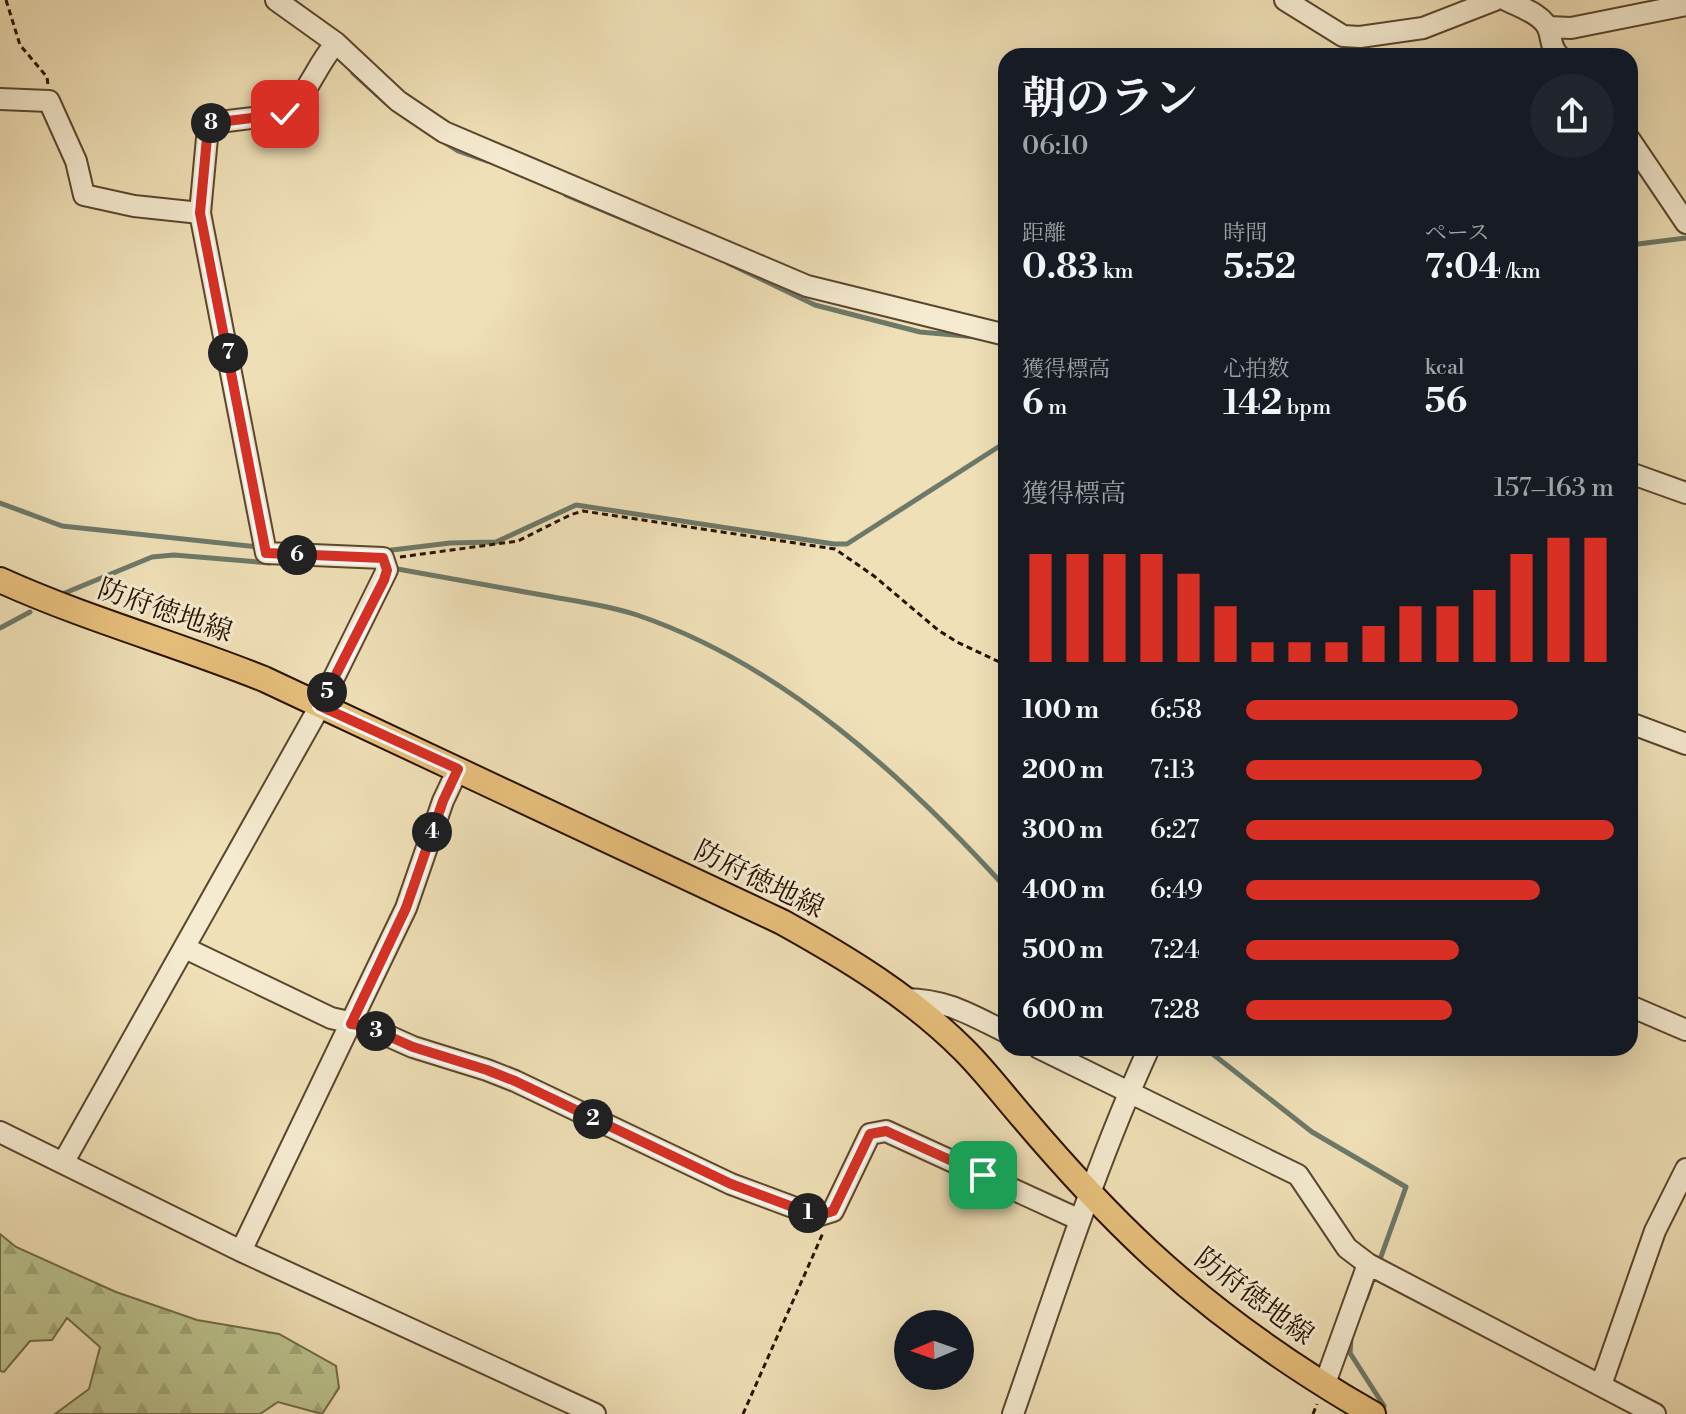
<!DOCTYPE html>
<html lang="ja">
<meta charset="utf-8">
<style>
:root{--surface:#171b24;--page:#20242c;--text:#f1f3f6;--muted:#9ea1a6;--accent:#d93025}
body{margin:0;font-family:"Libre Bodoni","Noto Serif JP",serif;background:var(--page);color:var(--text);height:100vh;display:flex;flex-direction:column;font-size:30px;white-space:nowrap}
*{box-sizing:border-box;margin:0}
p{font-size:26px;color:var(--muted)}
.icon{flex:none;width:44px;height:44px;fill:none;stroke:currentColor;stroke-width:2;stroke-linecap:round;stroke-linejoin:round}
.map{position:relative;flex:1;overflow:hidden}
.panel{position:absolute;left:998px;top:48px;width:640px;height:1008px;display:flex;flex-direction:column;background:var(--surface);border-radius:24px;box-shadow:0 8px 32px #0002}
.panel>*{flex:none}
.needle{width:52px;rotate:268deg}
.controls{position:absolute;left:894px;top:1310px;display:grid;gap:16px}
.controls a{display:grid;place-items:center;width:80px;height:80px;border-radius:50%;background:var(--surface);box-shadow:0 8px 32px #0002;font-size:40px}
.pin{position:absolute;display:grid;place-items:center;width:68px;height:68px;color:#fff;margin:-34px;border-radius:16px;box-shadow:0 4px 12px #0006}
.km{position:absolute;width:40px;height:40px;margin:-20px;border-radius:50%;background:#222;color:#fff;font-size:22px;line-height:40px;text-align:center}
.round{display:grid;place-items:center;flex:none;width:84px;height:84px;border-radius:42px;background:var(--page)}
.overview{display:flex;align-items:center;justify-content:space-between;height:136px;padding:0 24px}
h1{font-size:44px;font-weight:700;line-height:60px}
.metrics{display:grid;grid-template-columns:repeat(3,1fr);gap:12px;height:136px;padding:8px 24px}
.metrics div{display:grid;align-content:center}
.metrics b{font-size:34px;font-weight:700}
.metrics small{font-size:22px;font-weight:400}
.metrics p{font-size:22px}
.chart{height:224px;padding:16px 24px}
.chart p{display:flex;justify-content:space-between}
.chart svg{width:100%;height:144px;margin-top:8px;stroke:var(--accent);stroke-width:6}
ul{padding:0 24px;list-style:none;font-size:26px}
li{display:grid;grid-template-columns:128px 96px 1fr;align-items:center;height:60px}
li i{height:20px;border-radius:10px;background:var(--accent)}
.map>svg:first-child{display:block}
.forest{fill:url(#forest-firs);stroke:#726a46;stroke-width:2}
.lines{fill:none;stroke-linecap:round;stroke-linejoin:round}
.stream{stroke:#6d7969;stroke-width:5}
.minor-casing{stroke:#5b462e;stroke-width:24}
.major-casing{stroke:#291200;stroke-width:28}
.path{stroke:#291200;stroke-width:3;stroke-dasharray:6 4;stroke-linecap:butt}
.minor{stroke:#f5ebd0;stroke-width:20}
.major{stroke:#e8c07c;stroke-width:24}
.route-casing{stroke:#fff;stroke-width:16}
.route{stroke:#d93025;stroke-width:10}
.labels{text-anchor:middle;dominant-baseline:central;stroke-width:6;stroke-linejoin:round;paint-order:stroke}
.street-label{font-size:28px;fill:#291200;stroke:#f5ebd0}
</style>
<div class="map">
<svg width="1686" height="1414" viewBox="0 0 1686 1414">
<defs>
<pattern id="forest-firs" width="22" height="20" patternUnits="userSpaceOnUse" patternTransform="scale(2)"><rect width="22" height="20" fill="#bbc28d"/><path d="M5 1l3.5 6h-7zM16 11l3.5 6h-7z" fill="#a1a678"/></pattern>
</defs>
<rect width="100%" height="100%" fill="#f0e0b7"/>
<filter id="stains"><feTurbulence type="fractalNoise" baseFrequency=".0025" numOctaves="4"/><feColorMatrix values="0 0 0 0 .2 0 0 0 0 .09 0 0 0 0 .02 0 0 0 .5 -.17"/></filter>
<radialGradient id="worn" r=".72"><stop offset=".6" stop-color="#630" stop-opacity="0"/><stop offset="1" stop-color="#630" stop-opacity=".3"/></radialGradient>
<!-- forest -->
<path class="forest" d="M0,1234L16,1247L116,1292L197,1320L279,1334L336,1366L339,1388L322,1414L278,1402L260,1414H55L89,1389L100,1347L67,1318L52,1340L30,1341L4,1372L0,1371Z"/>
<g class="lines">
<!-- stream -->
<path class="stream" d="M353,73L387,104
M405,117L458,151L487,161
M566,195L686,245
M1630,245L1686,238
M728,263L815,305L920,332L977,337
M0,503L62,526L258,547
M384,551L450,543L496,542L576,505L834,544H847L1006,442
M392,568C442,577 492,586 542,595C574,601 607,605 637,615C782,664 905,777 1006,888
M60,595L152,557L174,555L270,563
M0,628L30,612
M1205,1048L1312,1132L1406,1187L1378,1265
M1366,1299L1375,1274
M1351,1338L1350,1353L1384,1406"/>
<defs>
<path id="minor" d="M276,0L336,43L398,101L444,132L807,286L1006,335
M1285,0L1343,36L1360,37L1423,28L1495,0
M1506,0C1520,7 1545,15 1549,31C1552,41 1551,48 1559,56
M1549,27L1571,28L1686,5
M0,99L49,101L76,161L84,195L134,206L200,213L266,553L383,558L387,570L320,706L63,1163
M1630,140L1686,223
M200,213L208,127L211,123L285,114C308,95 316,65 336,43
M1630,473L1686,493
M1630,723L1686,744
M185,948L331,1018L366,1026L413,1047L487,1070L515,1081L731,1184L817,1216L833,1211L870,1134L886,1131L1080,1220
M906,999C948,1000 969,1014 1006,1032
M1630,1006L1686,1030
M1039,1048L1298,1175L1347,1248L1368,1264L1655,1414
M0,1132L241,1251L595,1414
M241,1251L406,908L443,801L458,769
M1601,1385L1655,1231L1686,1169
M1324,1386L1368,1264
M1013,1414C1056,1291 1095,1166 1149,1048"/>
<path id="major" d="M0,580C86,619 177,644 264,679L782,922C847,958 911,997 964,1050C985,1071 1004,1096 1024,1119C1063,1165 1104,1210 1148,1251C1216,1314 1293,1368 1373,1414"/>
</defs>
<!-- minor casing -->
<use href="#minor" class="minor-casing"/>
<!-- major casing -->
<use href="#major" class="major-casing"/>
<!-- path -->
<path class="path" d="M6,0L20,45L47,77L48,85
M400,557L518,541L570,515L583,511L835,549L874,576L938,630L957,642L1006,665
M743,1414L823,1233
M1313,1414L1317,1404"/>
<!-- minor -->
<use href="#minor" class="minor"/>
<!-- major -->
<use href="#major" class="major"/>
</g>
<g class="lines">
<defs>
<path id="route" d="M285,114L211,123L208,127L200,213L266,553L383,558L387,570L384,580L320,706L458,769L443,801L406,908L351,1024L366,1026L413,1047L487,1070L515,1081L731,1184L817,1216L833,1211L870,1134L886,1131L983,1175"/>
</defs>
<!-- route casing -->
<use href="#route" class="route-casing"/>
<!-- route -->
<use href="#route" class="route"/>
</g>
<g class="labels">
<!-- street labels -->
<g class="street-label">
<text transform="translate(165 611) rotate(19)">防府徳地線</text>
<text transform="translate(759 880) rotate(26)">防府徳地線</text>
<text transform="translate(1254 1297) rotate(37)">防府徳地線</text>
</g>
</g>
<rect width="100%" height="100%" filter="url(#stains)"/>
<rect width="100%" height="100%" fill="url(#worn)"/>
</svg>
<div class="controls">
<a><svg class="needle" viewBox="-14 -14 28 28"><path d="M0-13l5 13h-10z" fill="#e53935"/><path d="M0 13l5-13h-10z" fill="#9ea1a6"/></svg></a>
</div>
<div class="pin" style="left:983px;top:1175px;background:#1e9e55"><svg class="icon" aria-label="arrive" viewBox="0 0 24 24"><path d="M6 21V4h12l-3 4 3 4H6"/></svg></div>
<div class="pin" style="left:285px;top:114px;background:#d93025"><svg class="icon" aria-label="check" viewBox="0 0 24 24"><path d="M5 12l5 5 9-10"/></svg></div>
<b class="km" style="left:808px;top:1213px">1</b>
<b class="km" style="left:593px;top:1119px">2</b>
<b class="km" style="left:376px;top:1031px">3</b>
<b class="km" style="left:432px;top:832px">4</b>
<b class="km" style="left:327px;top:692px">5</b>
<b class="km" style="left:297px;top:555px">6</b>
<b class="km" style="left:228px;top:353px">7</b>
<b class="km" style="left:211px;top:123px">8</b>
<section class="panel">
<div class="overview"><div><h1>朝のラン</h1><p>06:10</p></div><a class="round"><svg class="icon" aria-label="share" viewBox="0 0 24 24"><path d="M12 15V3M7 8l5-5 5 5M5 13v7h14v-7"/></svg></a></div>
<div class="metrics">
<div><p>距離</p><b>0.83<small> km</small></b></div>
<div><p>時間</p><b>5:52</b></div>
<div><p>ペース</p><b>7:04<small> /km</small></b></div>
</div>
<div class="metrics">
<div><p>獲得標高</p><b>6<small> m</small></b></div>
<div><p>心拍数</p><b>142<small> bpm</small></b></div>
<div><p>kcal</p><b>56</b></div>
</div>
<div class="chart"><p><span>獲得標高</span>157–163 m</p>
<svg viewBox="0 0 160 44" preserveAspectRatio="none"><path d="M5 44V11M15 44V11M25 44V11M35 44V11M45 44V17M55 44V27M65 44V38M75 44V38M85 44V38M95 44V33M105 44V27M115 44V27M125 44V22M135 44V11M145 44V6M155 44V6"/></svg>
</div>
<ul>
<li><b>100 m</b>6:58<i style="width:74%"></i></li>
<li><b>200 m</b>7:13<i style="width:64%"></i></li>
<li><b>300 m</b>6:27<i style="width:100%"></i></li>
<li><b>400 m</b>6:49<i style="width:80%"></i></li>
<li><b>500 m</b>7:24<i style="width:58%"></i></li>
<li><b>600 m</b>7:28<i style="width:56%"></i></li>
</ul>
</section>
</div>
